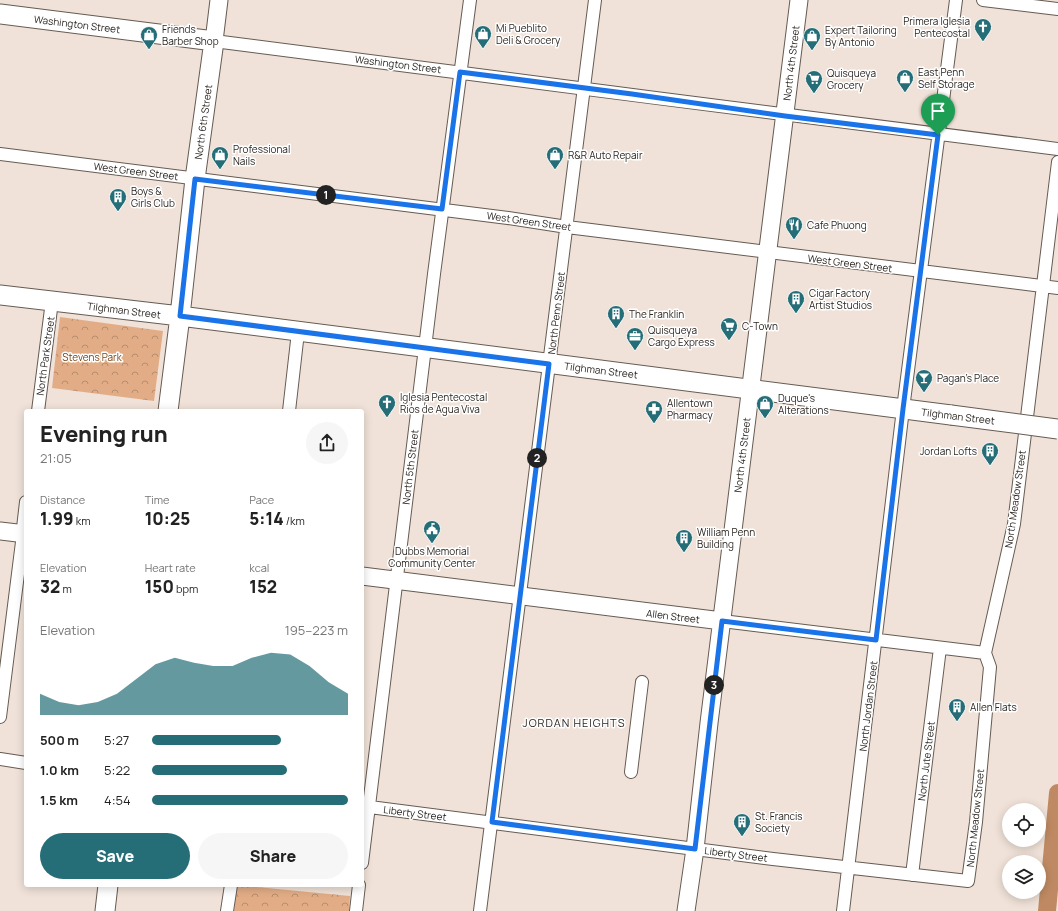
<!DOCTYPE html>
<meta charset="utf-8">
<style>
:root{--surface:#fff;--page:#f6f6f6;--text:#222;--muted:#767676;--accent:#256e78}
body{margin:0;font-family:Manrope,sans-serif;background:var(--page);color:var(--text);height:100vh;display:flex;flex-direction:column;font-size:15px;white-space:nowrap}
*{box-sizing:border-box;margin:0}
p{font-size:13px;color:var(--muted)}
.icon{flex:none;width:22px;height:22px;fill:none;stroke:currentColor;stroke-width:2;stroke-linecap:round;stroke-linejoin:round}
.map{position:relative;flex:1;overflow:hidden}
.details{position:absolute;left:24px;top:409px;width:340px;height:478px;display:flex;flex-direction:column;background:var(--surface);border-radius:4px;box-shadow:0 2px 10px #0003}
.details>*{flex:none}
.fabs{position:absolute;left:1002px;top:803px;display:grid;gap:8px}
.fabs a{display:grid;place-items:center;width:44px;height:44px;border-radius:50%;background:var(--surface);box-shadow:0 2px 10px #0003;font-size:20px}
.pin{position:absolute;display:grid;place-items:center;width:34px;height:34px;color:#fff;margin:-41px -17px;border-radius:50% 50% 50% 0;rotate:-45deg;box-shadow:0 0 4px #0007}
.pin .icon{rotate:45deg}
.km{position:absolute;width:20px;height:20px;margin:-10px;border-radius:50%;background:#222;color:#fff;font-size:11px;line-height:20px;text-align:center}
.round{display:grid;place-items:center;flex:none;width:42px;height:42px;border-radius:21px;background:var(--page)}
.summary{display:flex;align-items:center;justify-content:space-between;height:68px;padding:0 16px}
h1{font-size:22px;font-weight:800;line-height:30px}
.stats{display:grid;grid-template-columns:repeat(3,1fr);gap:6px;height:68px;padding:4px 16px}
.stats div{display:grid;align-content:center}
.stats b{font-size:17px;font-weight:800}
.stats small{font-size:11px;font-weight:400}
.stats p{font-size:11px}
.chart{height:112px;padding:8px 16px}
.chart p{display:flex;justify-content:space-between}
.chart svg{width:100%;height:72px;margin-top:4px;fill:var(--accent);opacity:.7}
.button{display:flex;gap:8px;margin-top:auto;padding:8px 16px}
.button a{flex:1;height:46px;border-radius:24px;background:var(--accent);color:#fff;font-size:16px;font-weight:800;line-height:46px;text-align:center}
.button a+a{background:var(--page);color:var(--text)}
ul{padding:0 16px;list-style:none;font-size:13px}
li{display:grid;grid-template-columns:64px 48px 1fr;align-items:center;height:30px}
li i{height:10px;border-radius:5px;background:var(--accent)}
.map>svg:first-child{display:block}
.park{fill:url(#park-crowns)}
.garden{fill:#e2ad86}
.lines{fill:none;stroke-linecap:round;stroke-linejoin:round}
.river{stroke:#bf8a63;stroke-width:18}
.street-casing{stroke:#665b52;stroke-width:14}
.secondary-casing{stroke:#665b52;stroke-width:19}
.primary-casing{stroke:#665b52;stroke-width:21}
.street{stroke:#fff;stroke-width:12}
.secondary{stroke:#fff;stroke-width:17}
.primary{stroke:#fff;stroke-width:19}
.primary-bridge-casing{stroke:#665b52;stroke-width:21;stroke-linecap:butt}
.primary-bridge{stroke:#fff;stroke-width:19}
.route-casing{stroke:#fff;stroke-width:8}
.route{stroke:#1a73e8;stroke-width:5}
.labels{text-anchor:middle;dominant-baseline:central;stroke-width:3;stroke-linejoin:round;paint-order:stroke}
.poi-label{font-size:10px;fill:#2b2622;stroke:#fff;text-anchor:start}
.street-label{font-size:10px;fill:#2b2622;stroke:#fff}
.park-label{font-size:10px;fill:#774417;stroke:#fff}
.neighbourhood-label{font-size:11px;letter-spacing:1px;fill:#2b2622;stroke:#fff}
</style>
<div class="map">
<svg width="1058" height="911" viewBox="0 0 1058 911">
<defs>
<pattern id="park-crowns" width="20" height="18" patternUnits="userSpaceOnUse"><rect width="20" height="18" fill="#e2ad86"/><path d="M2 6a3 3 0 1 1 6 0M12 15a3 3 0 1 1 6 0" fill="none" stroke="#b78d6d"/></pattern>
</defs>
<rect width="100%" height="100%" fill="#f0e2d8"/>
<!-- park -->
<path class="park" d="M60,317L163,331L154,401L52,388Z
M237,885L350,896L349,911H234Z"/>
<!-- garden -->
<path class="garden" d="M66,330L77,344L73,347H68L62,343L61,337Z"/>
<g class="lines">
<!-- river -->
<path class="river" d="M1047,911L1058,793"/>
<defs>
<path id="street" d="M983,0L1058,9
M214,41C496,76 776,115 1058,149
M0,154L508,218L567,227L1058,288
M38,411L52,301
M289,411L298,332
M722,621L985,653
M0,717L23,534V528L26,502
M0,759L26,763
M631,772L642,682
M362,806L773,859L968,881L976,822L990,667L985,653L1014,524L1058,162
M362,863L434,274L470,0
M912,875L940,648
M227,911L231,885
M356,911L359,885
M480,911L595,0
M843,911L903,409L956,0"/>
<path id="secondary" d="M214,41L219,0
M0,531L26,534
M362,576L722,621
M686,911L695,849L709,723L799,0"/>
<path id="primary" d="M0,14L214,41L195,179L180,316L168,411
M0,295L180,316L951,415
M105,911L108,885"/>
</defs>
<!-- street casing -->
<use href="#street" class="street-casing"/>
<!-- secondary casing -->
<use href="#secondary" class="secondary-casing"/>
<!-- primary casing -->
<use href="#primary" class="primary-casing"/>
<!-- street -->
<use href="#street" class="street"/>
<!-- secondary -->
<use href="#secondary" class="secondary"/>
<!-- primary -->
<use href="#primary" class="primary"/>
<defs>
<path id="primary-bridge" d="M951,415L1058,429"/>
</defs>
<!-- primary-bridge casing -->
<use href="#primary-bridge" class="primary-bridge-casing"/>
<!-- primary-bridge -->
<use href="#primary-bridge" class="primary-bridge"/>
</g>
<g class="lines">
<defs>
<path id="route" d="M460,72L632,94L785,116L938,135L903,409L876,640L722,621L695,849L492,822L549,364L180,316L195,179L442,209Z"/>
</defs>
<!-- route casing -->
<use href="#route" class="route-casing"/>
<!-- route -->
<use href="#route" class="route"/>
</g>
<!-- icons -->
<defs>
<symbol id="church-pin" viewBox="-11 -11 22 30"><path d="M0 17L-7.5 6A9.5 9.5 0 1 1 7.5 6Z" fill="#256e78" stroke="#fff"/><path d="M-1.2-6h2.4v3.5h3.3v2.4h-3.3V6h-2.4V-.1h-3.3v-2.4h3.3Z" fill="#fff"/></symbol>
<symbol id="shop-pin" viewBox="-11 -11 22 30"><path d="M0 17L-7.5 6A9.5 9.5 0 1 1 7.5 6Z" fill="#256e78" stroke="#fff"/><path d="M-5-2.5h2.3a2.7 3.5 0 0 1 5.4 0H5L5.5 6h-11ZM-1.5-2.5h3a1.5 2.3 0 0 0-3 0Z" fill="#fff"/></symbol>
<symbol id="supermarket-pin" viewBox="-11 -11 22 30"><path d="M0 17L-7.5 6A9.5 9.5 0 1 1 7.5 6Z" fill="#256e78" stroke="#fff"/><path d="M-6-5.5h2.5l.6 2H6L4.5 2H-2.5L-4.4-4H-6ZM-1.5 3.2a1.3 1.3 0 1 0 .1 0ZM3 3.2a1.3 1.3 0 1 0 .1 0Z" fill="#fff"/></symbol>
<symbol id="building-pin" viewBox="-11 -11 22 30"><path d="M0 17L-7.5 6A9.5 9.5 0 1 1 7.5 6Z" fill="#256e78" stroke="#fff"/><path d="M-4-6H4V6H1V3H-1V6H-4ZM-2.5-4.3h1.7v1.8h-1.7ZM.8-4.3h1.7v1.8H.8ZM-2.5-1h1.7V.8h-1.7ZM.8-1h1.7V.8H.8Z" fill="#fff"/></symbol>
<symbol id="restaurant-pin" viewBox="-11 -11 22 30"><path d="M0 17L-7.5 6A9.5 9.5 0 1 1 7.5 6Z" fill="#256e78" stroke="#fff"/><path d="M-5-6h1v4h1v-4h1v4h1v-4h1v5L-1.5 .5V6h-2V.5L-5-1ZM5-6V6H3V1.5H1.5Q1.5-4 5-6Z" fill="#fff"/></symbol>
<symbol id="office-pin" viewBox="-11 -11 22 30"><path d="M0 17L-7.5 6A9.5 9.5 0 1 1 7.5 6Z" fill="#256e78" stroke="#fff"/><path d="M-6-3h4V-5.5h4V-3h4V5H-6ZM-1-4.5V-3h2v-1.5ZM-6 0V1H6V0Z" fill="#fff"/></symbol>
<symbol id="bar-pin" viewBox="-11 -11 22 30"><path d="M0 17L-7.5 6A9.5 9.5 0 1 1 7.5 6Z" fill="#256e78" stroke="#fff"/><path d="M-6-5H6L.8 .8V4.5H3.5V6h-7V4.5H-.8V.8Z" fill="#fff"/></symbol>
<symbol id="pharmacy-pin" viewBox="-11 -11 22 30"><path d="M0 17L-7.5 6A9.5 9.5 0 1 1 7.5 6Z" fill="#256e78" stroke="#fff"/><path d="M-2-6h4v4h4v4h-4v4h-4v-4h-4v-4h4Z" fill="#fff"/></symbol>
<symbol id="civic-pin" viewBox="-11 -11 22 30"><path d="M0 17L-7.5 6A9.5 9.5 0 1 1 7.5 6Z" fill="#256e78" stroke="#fff"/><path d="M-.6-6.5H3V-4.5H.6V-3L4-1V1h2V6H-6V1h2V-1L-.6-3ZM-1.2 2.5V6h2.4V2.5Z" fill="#fff"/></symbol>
</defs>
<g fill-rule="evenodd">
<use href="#church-pin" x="973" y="17" width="20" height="27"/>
<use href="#shop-pin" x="473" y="24" width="20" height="27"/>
<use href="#shop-pin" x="139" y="25" width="20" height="27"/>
<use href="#shop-pin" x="802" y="26" width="20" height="27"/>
<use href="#shop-pin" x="895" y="68" width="20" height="27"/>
<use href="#supermarket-pin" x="804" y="69" width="20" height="27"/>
<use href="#shop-pin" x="210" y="145" width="20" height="27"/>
<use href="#shop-pin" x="545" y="145" width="20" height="27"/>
<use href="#building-pin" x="108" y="187" width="20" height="27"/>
<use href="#restaurant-pin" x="784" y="215" width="20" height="27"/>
<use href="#building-pin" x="786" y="289" width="20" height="27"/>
<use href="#building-pin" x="606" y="304" width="20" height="27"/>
<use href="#supermarket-pin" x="719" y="316" width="20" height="27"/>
<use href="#office-pin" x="625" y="326" width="20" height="27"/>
<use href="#bar-pin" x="914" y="368" width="20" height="27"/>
<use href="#church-pin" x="377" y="393" width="20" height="27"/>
<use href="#shop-pin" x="755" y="394" width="20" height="27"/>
<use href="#pharmacy-pin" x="644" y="399" width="20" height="27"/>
<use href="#building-pin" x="980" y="441" width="20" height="27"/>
<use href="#civic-pin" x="422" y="519" width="20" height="27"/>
<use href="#building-pin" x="674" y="528" width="20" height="27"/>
<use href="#building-pin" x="947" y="697" width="20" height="27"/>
<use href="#building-pin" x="732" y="812" width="20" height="27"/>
</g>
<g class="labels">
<!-- poi labels -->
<g class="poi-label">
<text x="970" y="21" text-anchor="end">Primera Iglesia<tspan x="970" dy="12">Pentecostal</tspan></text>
<text x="496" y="28">Mi Pueblito<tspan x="496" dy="12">Deli &amp; Grocery</tspan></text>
<text x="162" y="29">Friends<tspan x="162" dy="12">Barber Shop</tspan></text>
<text x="825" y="30">Expert Tailoring<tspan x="825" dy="12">By Antonio</tspan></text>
<text x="918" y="72">East Penn<tspan x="918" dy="12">Self Storage</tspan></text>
<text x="827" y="73">Quisqueya<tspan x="827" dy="12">Grocery</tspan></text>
<text x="233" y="149">Professional<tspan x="233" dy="12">Nails</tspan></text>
<text x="568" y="155">R&amp;R Auto Repair</text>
<text x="131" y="191">Boys &amp;<tspan x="131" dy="12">Girls Club</tspan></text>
<text x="807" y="225">Cafe Phuong</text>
<text x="809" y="293">Cigar Factory<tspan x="809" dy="12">Artist Studios</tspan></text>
<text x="629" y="314">The Franklin</text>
<text x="742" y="326">C-Town</text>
<text x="648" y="330">Quisqueya<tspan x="648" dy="12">Cargo Express</tspan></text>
<text x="937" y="378">Pagan's Place</text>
<text x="400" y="397">Iglesia Pentecostal<tspan x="400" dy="12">Rios de Agua Viva</tspan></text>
<text x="778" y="398">Duque's<tspan x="778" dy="12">Alterations</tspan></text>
<text x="667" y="403">Allentown<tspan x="667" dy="12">Pharmacy</tspan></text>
<text x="977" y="451" text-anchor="end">Jordan Lofts</text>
<text x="697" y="532">William Penn<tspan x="697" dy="12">Building</tspan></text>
<text x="432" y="551" text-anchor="middle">Dubbs Memorial<tspan x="432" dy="12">Community Center</tspan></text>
<text x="970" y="707">Allen Flats</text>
<text x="755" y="816">St. Francis<tspan x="755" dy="12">Society</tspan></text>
</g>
<!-- street labels -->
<g class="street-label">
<text transform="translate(77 24) rotate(7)">Washington Street</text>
<text transform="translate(791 63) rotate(-83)">North 4th Street</text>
<text transform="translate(398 64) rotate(7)">Washington Street</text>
<text transform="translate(203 122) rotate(-82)">North 6th Street</text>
<text transform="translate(136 171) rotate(7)">West Green Street</text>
<text transform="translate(529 221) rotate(8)">West Green Street</text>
<text transform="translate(850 263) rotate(7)">West Green Street</text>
<text transform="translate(124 310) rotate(7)">Tilghman Street</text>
<text transform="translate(556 313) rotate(-83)">North Penn Street</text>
<text transform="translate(45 356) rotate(-82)">North Park Street</text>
<text transform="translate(601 370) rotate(7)">Tilghman Street</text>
<text transform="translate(958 416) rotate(7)">Tilghman Street</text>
<text transform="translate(742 455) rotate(-83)">North 4th Street</text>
<text transform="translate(410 467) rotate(-83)">North 5th Street</text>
<text transform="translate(1015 499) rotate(-82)">North Meadow Street</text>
<text transform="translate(673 616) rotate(7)">Allen Street</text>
<text transform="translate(868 706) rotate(-83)">North Jordan Street</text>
<text transform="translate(926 761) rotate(-83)">North Jute Street</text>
<text transform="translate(415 813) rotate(7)">Liberty Street</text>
<text transform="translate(975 818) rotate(-84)">North Meadow Street</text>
<text transform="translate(736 854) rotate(7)">Liberty Street</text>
</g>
<!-- park labels -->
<g class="park-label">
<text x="92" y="357">Stevens Park</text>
</g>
<!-- neighbourhood labels -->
<g class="neighbourhood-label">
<text x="574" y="722">JORDAN HEIGHTS</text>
</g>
</g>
</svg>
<div class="fabs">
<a><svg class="icon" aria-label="locate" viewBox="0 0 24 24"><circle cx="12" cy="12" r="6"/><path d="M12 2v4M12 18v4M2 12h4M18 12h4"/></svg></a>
<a><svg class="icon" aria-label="layers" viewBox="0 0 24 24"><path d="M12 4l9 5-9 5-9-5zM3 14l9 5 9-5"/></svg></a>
</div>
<div class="pin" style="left:938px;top:135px;background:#1e9e55"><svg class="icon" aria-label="arrive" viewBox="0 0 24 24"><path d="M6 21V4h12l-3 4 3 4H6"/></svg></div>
<b class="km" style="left:326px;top:195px">1</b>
<b class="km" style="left:537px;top:458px">2</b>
<b class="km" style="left:714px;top:685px">3</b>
<section class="details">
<div class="summary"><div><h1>Evening run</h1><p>21:05</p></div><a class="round"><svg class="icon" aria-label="share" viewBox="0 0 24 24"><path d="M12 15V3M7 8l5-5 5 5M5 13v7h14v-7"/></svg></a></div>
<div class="stats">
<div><p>Distance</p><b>1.99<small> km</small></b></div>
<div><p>Time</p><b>10:25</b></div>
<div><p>Pace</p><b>5:14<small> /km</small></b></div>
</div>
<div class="stats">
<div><p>Elevation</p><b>32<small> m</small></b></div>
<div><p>Heart rate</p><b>150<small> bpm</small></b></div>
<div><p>kcal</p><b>152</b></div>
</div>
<div class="chart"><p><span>Elevation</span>195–223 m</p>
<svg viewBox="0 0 160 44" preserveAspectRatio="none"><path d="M0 44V31L10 36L20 38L30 36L40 31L50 22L60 13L70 9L80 12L90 14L100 14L110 9L120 6L130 7L140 14L150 24L160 31V44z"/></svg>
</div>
<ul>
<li><b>500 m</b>5:27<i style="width:66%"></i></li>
<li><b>1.0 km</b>5:22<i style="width:69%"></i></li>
<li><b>1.5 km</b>4:54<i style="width:100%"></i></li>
</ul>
<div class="button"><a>Save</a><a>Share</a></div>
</section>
</div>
